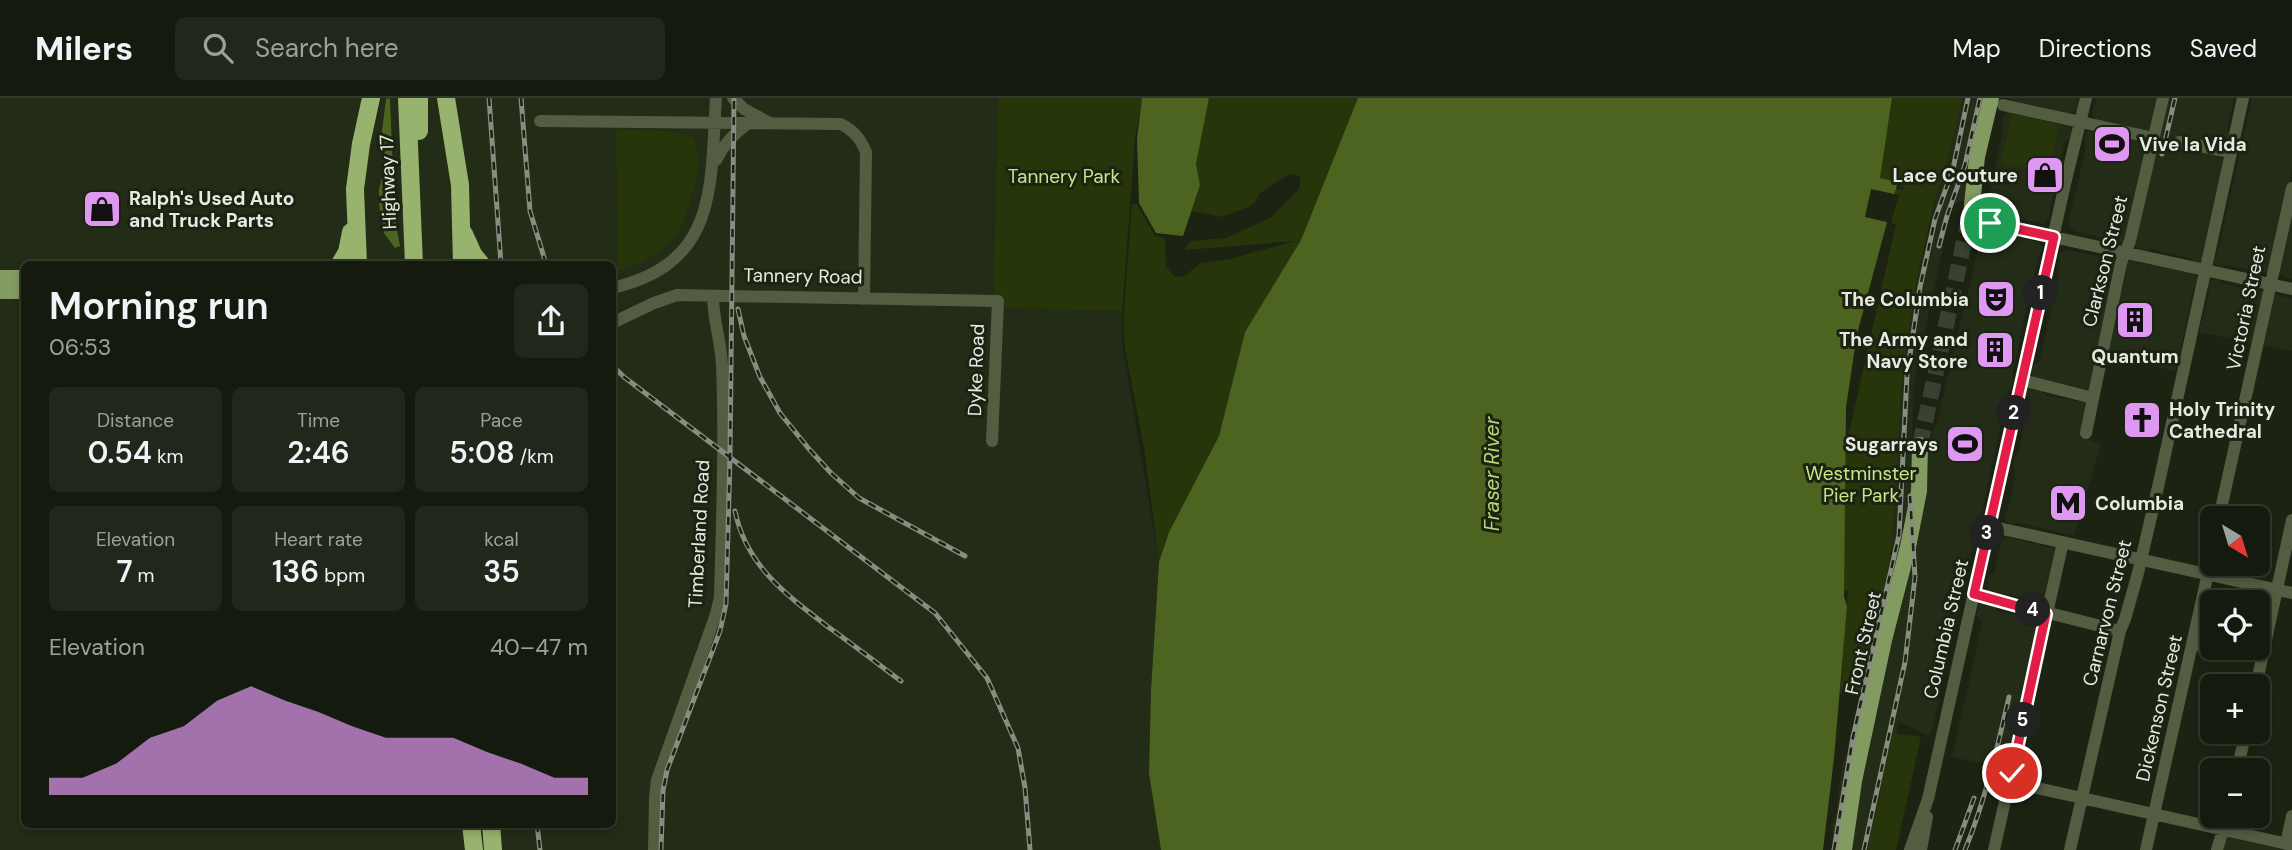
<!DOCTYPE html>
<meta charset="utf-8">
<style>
:root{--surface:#151a0e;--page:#22271c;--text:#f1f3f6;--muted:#9da19e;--line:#34382e;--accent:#df98f1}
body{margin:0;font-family:"DM Sans",sans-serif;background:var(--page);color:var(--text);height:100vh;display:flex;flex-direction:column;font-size:26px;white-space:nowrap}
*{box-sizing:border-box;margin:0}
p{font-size:23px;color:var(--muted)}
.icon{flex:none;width:38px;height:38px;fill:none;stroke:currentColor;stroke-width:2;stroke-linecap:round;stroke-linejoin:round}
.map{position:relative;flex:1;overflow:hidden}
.drawer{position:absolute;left:21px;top:163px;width:595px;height:567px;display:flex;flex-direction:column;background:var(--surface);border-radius:10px;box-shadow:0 4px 10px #0003,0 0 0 2px var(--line)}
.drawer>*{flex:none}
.needle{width:46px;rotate:142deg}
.controls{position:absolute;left:2200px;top:408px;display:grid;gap:14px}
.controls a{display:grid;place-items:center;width:70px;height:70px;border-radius:10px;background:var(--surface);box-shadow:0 4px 10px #0003,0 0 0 2px var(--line);font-size:35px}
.pin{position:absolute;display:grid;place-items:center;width:60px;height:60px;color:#fff;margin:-30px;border:4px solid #fff;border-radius:50%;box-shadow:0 2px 7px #0007}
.km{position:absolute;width:35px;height:35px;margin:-18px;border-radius:50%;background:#222;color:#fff;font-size:19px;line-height:35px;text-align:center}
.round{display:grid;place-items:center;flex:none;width:74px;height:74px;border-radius:10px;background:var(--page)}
.head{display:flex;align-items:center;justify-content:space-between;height:119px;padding:0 28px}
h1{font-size:38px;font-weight:600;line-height:52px}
.stats{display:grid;grid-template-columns:repeat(3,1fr);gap:10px;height:119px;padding:7px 28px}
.stats div{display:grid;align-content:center;border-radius:10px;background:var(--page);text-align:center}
.stats b{font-size:30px;font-weight:600}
.stats small{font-size:19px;font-weight:400}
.stats p{font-size:19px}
.chart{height:196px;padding:14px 28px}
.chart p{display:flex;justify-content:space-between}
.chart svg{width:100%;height:126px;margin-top:7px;fill:var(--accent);opacity:.7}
header{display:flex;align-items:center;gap:42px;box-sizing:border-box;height:98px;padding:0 35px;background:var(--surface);border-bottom:2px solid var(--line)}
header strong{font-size:33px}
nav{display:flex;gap:38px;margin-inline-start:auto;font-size:24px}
.search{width:490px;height:63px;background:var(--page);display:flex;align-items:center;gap:18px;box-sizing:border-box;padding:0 24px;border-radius:10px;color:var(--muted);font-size:26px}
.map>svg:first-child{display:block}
.built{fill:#232c16;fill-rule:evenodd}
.green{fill:#27350b}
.water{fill:#4c641f}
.pier{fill:#1c2313}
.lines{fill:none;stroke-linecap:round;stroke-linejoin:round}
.major-tunnel{stroke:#3a4132;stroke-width:16;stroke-dasharray:16 8;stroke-linecap:butt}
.minor{stroke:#525d42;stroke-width:12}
.major{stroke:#839a61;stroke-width:16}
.highway{stroke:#97b36d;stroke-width:18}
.rail-casing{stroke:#878d80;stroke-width:5}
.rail{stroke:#1c2313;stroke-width:2.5;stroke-dasharray:8;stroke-linecap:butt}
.route-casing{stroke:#fff;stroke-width:14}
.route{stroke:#e11d48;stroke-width:9}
.labels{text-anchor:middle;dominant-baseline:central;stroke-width:6;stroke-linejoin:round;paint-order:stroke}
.poi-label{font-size:19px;font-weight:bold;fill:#e6ebe1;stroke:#1c2313;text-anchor:start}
.park-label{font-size:19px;fill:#c3e888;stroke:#1c2313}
.street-label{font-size:19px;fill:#e6ebe1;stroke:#1c2313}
.water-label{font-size:21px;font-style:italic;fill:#b3d878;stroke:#1c2313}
</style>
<header>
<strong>Milers</strong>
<div class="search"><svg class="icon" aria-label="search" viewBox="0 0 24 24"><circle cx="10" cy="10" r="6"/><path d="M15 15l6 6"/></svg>Search here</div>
<nav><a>Map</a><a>Directions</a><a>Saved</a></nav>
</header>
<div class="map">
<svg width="2292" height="752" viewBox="0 0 2292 752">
<rect width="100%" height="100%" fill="#1c2313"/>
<!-- built -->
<path class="built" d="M0,0H998L993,210L1122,213V244L1159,464L1151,592L1149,675L1161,752H0ZM24,166H612V726H24Z
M1960,0H1985L1967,103L1952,105L1913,291L1911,396L1853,664L1840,752H1832L1834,737L1831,728L1836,716L1843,662L1845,661L1881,512L1892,444L1902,280L1916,188Z
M2009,0H2076L2079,4L2077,14L2061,16L2050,10L2025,5L2020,6Z
M2097,0H2160L2150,34L2097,23L2091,15Z
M2167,0H2234L2227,32L2230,37L2227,46L2223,48L2181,37L2173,40L2171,45L2176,54L2186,51L2220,57L2224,61L2203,152L2205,155L2201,164L2198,165L2190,160L2150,151L2144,153L2134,148Z
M2252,0H2292V72L2269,173L2265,175L2227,167L2221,169L2215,166L2213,163L2218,152Z
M2009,13L2068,26L2072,32L2070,40L2064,45L2049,121L2044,126L2014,120L2012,124L1984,119V109L1990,96L2003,32L2002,24L2004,16Z
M2093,31L2148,43L2127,141L2123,145L2074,133L2068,126L2086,49L2084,42L2086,35Z
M2292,114V181L2278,176Z
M1986,132L2039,145L2043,151L2038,160L2026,212L2013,274V287L2008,294L1982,415L1979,420L1975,421L1972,427L1976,435L1933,629L1929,638L1899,624L1877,752H1850L1865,661L1923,360L1937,324L1982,134Z
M2064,151L2116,162L2117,165L2090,292L2042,283L2033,279L2030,275L2031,269L2039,264L2060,172L2058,166L2060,155Z
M2133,162L2138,165L2193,175L2197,178V184L2194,190L2176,273L2108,258L2125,181L2123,176L2127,164Z
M2211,182H2218L2224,186L2263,194L2252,245L2199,234L2209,194L2208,186Z
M2276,197L2292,201V253L2262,247L2274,198Z
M2029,289L2039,290L2047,298L2085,304L2088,306L2082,340L2101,346L2074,438L2020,425L2009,426L2004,421L2009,407L2015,378L2013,360L2018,356L2030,301L2025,297Z
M2007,439L2055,451L2044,504L2003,496L1999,498L1989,495L1987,491L1988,478L1994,475L2001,443Z
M1981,503L1993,504L1997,513L2035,521L2039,524L2009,671L1952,659L1982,525L1976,517Z
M2225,738H2236L2239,742L2285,752H2224Z"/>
<!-- green -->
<path class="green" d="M998,0H1142L1135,41L1122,213L993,210Z
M1209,0H1358L1301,142L1245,234L1219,338L1169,434L1159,464L1144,350L1124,245V212L1132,106H1137L1155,138L1165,140L1166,169L1175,179L1184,178L1201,165L1230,161L1295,143L1185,152L1190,143L1226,140L1270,120L1300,90V78L1289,76L1259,96L1256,103L1250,108L1222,119L1191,113L1200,87L1196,66Z
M1892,0H1962L1948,62L1936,99L1924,149L1916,188L1902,280L1892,445L1881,512L1859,597L1840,595L1848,493L1814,490L1896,126L1865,119L1895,97L1896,91L1903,92L1904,89L1879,80Z
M2012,16L2059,27L2048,75L2001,65Z
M616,31L670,33L693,39C702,60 699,69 693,91C690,102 688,117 682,127C666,155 646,164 618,173Z
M1893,635L1921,639L1896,752H1868Z"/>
<!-- water -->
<path class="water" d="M390,0L393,78L389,103L393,109L400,148L395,150L384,135L379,106V91L384,72L381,41L386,1Z
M1142,0H1209L1196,66L1200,87L1183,138L1156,135L1139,105L1137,41Z
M1358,0H1892L1880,80L1893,83L1892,86L1897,87L1857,236L1846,309L1844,499L1847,508L1834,660L1823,752H1161L1149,675L1151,592L1159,464L1169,434L1219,338L1245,234L1301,142Z"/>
<!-- pier -->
<path class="pier" d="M1871,91L1899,97L1891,125L1865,119Z"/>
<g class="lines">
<!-- major-tunnel -->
<path class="major-tunnel" d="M1920,347L1972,107"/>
<!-- minor -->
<path class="minor" d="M733,0L744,11L770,25
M2003,7L2154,40
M540,23L841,26C854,33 860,40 866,54L864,201
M2179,44L2231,54
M716,62C724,46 733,36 747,26
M1980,123L2292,191
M612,190C719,165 710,89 716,0
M612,225L654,205L677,197L998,203L992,343
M2022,282L2093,300
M2086,335L2121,165L2130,143L2163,0
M2219,420L2292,90
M1989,428L2292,495
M1974,496L2120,533
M2193,546L2237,557
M2256,588L2292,422
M2237,672L2246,634
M2010,684L2292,747
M2286,746L2292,718
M654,752L655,700L657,682L716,516L720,499C722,422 725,344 722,267C721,243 713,222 713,198
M1910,752L1928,701L2065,86L2086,0
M1921,752L1927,719
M1994,752L2063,444
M2070,752L2120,533L2125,521L2138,475L2158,389L2243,0
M2146,752L2212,457
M2217,752L2227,718"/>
<!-- major -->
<path class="major" d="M1972,107L1977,59L1991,0
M0,180H24
M0,193H24
M1844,752L1854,683L1884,542L1908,449L1919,393L1920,347"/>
<!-- highway -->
<path class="highway" d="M407,0L414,166
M419,0V33
M446,0L460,87L462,166
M464,136L473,156L481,166
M340,166L347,154L351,134
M358,166L355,91L361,46L371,0
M471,726L474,752
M491,726L493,752"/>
<defs>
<path id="rail" d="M489,0L501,166
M521,0L530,113L546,166
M2162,56L2175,0
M1939,148L1947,118L1965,67L1980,0
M738,211L744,238L760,279L780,315L809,351L831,375L859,400L965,458
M612,267L624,279L935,515L987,580L1018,650L1025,690L1030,752
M735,413C746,467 785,496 827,528C852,546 877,565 901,583
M537,726L540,752
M661,752L663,693L667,672L720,533L726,506L730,359L734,0
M1834,752L1853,639L1899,437L1907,277L1920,189L1935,121L1953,71L1968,0
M1864,752L1905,564L1915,479L1910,398
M1955,752L1974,700
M1965,752C1985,703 1997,651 2009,599"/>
</defs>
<!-- rail casing -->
<use href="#rail" class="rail-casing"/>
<!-- rail -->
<use href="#rail" class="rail"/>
</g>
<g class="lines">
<defs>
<path id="route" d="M1990,125L2054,139L1974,496L2046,516L2012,675"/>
</defs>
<!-- route casing -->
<use href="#route" class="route-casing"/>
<!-- route -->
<use href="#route" class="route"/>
</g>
<!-- icons -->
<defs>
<symbol id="stadium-square" viewBox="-11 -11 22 22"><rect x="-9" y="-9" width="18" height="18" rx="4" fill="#df98f1" stroke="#1c2313"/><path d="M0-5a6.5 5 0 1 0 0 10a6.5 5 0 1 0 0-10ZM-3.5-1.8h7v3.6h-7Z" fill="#111"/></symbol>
<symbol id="shop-square" viewBox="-11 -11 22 22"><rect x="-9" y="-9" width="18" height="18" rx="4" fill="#df98f1" stroke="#1c2313"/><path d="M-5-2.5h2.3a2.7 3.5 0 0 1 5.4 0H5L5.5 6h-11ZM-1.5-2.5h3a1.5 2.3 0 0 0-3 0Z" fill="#111"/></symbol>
<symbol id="theatre-square" viewBox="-11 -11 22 22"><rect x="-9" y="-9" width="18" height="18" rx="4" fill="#df98f1" stroke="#1c2313"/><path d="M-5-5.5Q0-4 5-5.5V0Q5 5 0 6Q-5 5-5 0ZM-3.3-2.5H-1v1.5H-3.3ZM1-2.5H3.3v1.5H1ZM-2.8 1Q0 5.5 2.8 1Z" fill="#111"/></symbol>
<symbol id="building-square" viewBox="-11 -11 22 22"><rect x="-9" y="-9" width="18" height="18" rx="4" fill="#df98f1" stroke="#1c2313"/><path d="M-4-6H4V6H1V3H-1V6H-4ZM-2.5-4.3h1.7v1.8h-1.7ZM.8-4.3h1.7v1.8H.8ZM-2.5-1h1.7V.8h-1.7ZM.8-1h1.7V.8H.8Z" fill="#111"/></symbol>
<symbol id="church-square" viewBox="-11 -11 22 22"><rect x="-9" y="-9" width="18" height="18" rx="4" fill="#df98f1" stroke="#1c2313"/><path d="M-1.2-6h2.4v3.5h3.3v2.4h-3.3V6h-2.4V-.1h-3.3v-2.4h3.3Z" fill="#111"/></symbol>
<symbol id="metro-square" viewBox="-11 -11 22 22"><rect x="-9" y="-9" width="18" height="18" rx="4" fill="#df98f1" stroke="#1c2313"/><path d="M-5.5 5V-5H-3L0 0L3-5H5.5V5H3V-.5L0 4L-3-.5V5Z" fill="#111"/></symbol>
</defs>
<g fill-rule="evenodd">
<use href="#stadium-square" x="2090" y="24" width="44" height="44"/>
<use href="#shop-square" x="2023" y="55" width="44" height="44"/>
<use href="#shop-square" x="80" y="89" width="44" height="44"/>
<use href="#theatre-square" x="1974" y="179" width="44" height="44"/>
<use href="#building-square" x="2113" y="200" width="44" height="44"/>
<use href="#building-square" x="1973" y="230" width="44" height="44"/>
<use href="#church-square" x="2120" y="300" width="44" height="44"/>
<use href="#stadium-square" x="1943" y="324" width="44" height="44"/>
<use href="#metro-square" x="2046" y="383" width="44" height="44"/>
</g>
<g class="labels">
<!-- poi labels -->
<g class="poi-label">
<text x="2139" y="46">Vive la Vida</text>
<text x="2018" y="77" text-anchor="end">Lace Couture</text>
<text x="129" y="100">Ralph's Used Auto<tspan x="129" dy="22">and Truck Parts</tspan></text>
<text x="1969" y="201" text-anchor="end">The Columbia</text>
<text x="1968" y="241" text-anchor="end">The Army and<tspan x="1968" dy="22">Navy Store</tspan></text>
<text x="2135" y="258" text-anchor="middle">Quantum</text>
<text x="2169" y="311">Holy Trinity<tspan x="2169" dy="22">Cathedral</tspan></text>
<text x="1938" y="346" text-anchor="end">Sugarrays</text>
<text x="2095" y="405">Columbia</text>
</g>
<!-- park labels -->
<g class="park-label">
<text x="1064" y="78">Tannery Park</text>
<text x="1861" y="375">Westminster<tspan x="1861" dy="22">Pier Park</tspan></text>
</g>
<!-- street labels -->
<g class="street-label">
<text transform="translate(388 84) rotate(-92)">Highway 17</text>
<text transform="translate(2105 163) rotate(-76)">Clarkson Street</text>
<text transform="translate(803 178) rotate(1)">Tannery Road</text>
<text transform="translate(2246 210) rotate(-78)">Victoria Street</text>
<text transform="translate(976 272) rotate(-88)">Dyke Road</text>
<text transform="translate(699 436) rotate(-87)">Timberland Road</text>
<text transform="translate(2107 515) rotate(-76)">Carnarvon Street</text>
<text transform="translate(1946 531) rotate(-77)">Columbia Street</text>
<text transform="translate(1863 545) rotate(-77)">Front Street</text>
<text transform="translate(2159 610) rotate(-77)">Dickenson Street</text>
</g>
<!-- water labels -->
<g class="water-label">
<text transform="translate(1492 376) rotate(-90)">Fraser River</text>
</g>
</g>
</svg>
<div class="controls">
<a><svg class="needle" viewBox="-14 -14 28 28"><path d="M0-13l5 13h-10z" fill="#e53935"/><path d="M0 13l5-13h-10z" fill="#9da19e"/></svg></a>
<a><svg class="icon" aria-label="locate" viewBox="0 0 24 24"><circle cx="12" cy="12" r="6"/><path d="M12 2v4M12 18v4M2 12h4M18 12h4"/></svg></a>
<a>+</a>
<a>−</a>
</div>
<div class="pin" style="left:1990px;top:125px;background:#1e9e55"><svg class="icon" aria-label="arrive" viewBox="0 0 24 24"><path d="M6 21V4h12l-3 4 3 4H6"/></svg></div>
<div class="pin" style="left:2012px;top:675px;background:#d93025"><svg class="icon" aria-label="check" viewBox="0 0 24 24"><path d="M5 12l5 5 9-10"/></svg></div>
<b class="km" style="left:2041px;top:195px">1</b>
<b class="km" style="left:2014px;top:315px">2</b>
<b class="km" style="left:1987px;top:435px">3</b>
<b class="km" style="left:2033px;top:512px">4</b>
<b class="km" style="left:2023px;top:622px">5</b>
<section class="drawer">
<div class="head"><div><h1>Morning run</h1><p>06:53</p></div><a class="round"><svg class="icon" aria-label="share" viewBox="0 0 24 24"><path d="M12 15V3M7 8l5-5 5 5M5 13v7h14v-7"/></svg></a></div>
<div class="stats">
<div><p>Distance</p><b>0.54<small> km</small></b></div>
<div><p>Time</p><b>2:46</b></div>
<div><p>Pace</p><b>5:08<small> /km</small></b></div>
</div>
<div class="stats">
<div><p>Elevation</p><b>7<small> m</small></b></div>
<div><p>Heart rate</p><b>136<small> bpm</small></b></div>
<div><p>kcal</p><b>35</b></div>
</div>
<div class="chart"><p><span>Elevation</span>40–47 m</p>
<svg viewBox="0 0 160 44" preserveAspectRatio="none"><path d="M0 44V38L10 38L20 33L30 24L40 20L50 11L60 6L70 11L80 15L90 20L100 24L110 24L120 24L130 29L140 33L150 38L160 38V44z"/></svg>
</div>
</section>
</div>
